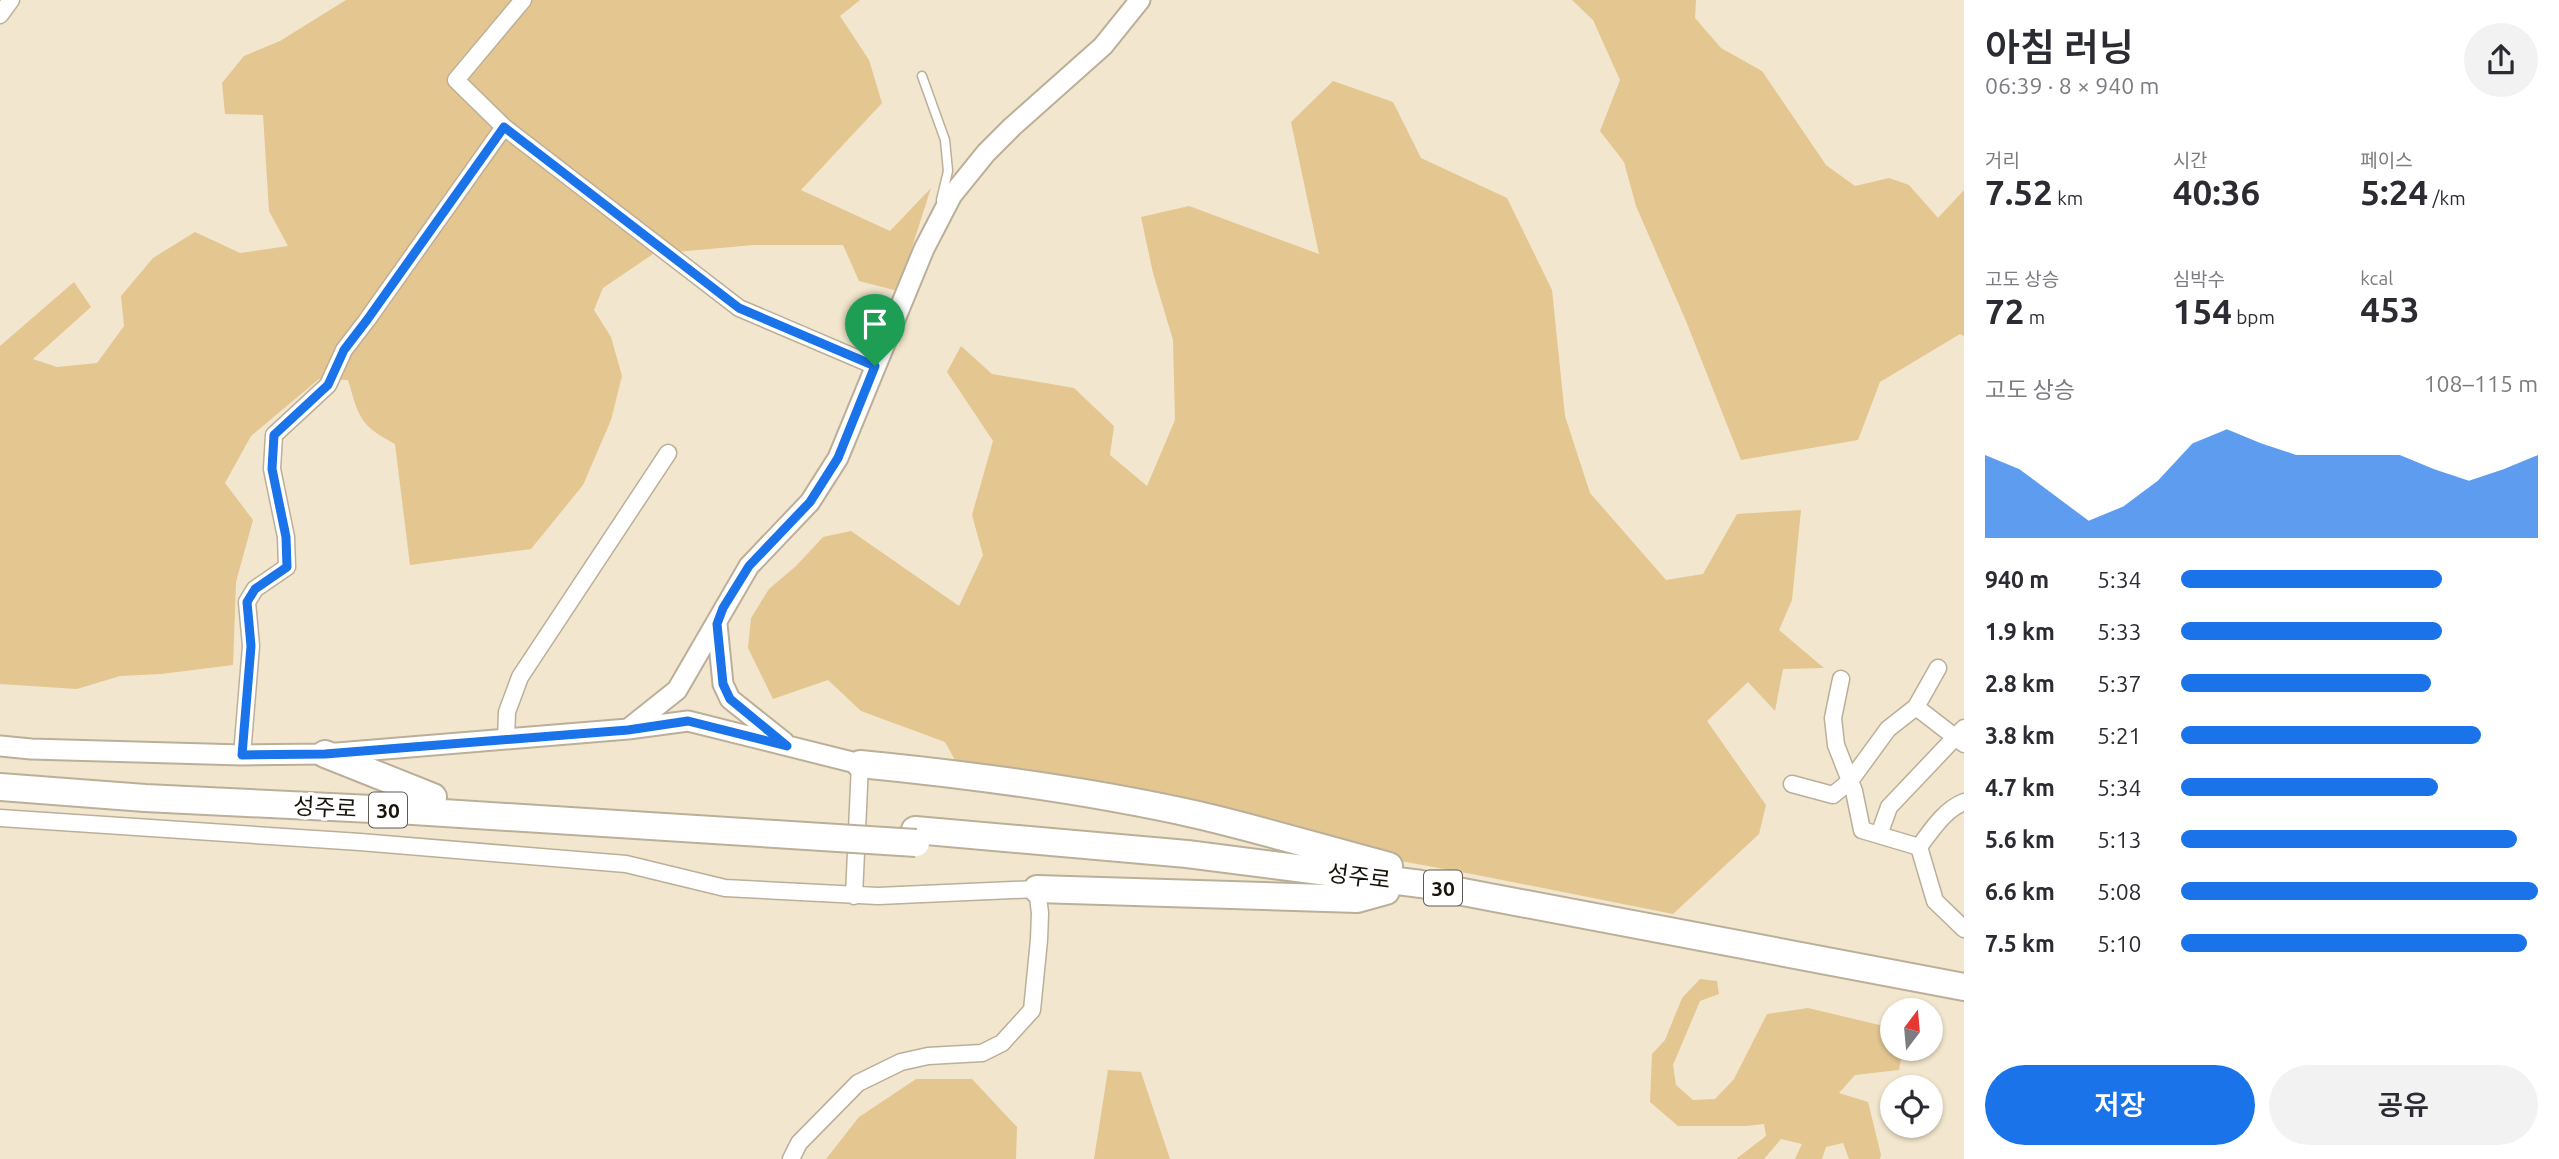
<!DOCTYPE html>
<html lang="ko">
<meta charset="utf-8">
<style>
:root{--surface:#fff;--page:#f2f2f3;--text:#2b2b33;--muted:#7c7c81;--accent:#1a73e8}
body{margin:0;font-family:Ubuntu,"Noto Sans KR",sans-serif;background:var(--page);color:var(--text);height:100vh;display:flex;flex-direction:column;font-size:26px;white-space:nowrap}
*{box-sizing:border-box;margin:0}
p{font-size:23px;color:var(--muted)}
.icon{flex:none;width:38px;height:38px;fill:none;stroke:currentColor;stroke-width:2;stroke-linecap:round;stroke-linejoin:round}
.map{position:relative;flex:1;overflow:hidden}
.sheet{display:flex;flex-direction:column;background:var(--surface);width:595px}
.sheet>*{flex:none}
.needle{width:46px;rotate:16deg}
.tools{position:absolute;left:1880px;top:998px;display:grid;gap:14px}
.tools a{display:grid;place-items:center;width:63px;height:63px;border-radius:50%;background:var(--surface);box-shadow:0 2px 5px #0004;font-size:35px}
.pin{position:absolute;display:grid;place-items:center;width:60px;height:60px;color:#fff;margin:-72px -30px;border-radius:50% 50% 50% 0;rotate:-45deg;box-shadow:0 0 7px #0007}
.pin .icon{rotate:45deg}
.round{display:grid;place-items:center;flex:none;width:74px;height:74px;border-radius:37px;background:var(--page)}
.headline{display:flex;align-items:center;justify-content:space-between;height:119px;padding:0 21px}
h1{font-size:38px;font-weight:600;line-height:52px}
.metrics{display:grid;grid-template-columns:repeat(3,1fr);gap:10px;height:119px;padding:7px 21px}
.metrics div{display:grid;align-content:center}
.metrics b{font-size:35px;font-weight:600}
.metrics small{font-size:19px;font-weight:400}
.metrics p{font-size:19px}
.chart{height:196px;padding:14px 21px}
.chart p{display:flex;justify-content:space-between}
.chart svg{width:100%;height:126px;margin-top:7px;fill:var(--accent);opacity:.7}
.action{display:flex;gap:14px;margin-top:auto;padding:14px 21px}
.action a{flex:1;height:80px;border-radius:42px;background:var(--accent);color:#fff;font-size:28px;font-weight:600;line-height:80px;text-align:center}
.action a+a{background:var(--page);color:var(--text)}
ul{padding:0 21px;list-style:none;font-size:23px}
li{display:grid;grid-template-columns:112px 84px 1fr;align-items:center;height:52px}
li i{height:18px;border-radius:9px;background:var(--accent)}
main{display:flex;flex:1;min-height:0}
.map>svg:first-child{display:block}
.green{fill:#e3c690}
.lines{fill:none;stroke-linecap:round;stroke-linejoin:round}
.service-casing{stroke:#bcaf99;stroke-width:11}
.minor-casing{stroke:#bcaf99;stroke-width:19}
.tertiary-casing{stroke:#bcaf99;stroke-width:23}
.trunk-casing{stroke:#bcaf99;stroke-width:30}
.service{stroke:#fff;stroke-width:8}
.minor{stroke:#fff;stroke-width:16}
.tertiary{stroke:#fff;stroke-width:19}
.trunk{stroke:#fff;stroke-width:26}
.trunk-bridge-casing{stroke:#bcaf99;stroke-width:30;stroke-linecap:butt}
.trunk-bridge{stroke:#fff;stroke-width:26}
.route-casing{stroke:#fff;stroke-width:14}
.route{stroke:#1a73e8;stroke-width:9}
.labels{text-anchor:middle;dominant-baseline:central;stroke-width:7;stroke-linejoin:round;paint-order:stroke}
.shield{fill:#fff;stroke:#5e5b55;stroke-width:2}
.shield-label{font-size:21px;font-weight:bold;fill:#19150c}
.street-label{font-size:23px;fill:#19150c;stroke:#fff}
</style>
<main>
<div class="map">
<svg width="1964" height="1159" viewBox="0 0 1964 1159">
<rect width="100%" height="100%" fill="#f3e6ce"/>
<!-- green -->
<path class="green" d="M346,0H860L840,16L869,60L882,103L801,190L890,231L931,188L898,291L859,281L843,245H754L653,254L603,288L594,310L611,337L622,376L611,420L583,485L531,549L410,565L395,444C359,425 359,417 348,380L319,379L251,436L225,483L253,520L236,582L233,665L161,674L120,676L77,689L0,684V346L74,282L91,307L33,359L57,367L97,363L124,326L121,296L153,258L195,232L240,253L288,246L269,211L263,115L225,114L222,83L244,56L280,41Z
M1572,0H1696L1695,18L1721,48L1762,71L1826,165L1855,186L1889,178L1909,185L1938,218L1964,190V336L1960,334L1880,382L1858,440L1741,460L1686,321L1636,206L1624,162L1600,131L1620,80L1593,20Z
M1333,81L1393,102L1421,158L1507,198L1552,290L1565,416L1590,493L1666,580L1703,574L1737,514L1801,510L1792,600L1779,630L1824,668L1783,669L1775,711L1748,682L1707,721L1766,805L1759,834L1673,914L1477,875L1270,837L1149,812L1004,795L961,771L945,742L861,711L828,680L773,699L748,648L751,618L769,589L796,566L823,537L851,531L959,606L983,555L972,515L993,441L947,372L961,346L992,374L1074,388L1114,426L1110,455L1147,486L1175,420L1173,340L1153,273L1141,217L1189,206L1319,254L1291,122Z
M1700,979L1717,981L1719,994L1700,1001L1673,1065L1676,1085L1693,1100L1715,1099L1734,1079L1767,1014L1808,1008L1892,1028V1048H1903L1899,1070L1855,1075L1839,1093L1868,1102L1881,1155L1880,1159H1849L1843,1143L1826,1147L1822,1159H1795L1802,1144L1781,1139L1764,1159H1736L1766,1136L1764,1124L1746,1126H1678L1650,1102L1652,1054L1665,1040L1682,998Z
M1108,1070L1141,1072L1170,1159H1094Z
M916,1079H972L1017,1127L1016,1159H826L859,1117Z"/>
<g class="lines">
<defs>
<path id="service" d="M922,76L945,140L948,171L941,200"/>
<path id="minor" d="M523,0L456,80L504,127L739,308L875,366
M0,15L11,0
M1841,679L1833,718L1836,745L1854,791L1862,830L1919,847
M1916,707L1964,744
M506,739L507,712L520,677L668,453
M242,755L251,646L247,602L255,589L287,567L286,537L272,469L274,435L328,385L344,350L367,320L504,127
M1792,784L1833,795L1850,781L1888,729L1916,707L1938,668
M1964,802C1944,810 1931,831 1919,847L1935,901L1964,929
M0,818L360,842L626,864L725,888L878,896L1037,889L1040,913L1039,940L1032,1010L1002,1043L982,1053L928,1056L901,1062L858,1083L799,1143L791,1159
M1879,835L1889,807L1964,728
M854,896L860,764"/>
<path id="tertiary" d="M717,624L723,684L730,699L784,742
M628,729L677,690L749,566L810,502L838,458L924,249L952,195L986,153L1012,127L1103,46L1140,0
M0,746L31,749L242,755L325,754L628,729L688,721L860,764"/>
<path id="trunk" d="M325,754L433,797
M860,764C973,775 1086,790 1198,815C1262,830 1325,849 1389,866
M0,787L145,798L413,811L775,834
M915,830L1187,854L1421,884L1964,987
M1037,889L1357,899L1386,891"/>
</defs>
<!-- service casing -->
<use href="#service" class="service-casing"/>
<!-- minor casing -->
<use href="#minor" class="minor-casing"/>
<!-- tertiary casing -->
<use href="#tertiary" class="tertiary-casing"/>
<!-- trunk casing -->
<use href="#trunk" class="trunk-casing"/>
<!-- service -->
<use href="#service" class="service"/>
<!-- minor -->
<use href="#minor" class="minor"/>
<!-- tertiary -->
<use href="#tertiary" class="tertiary"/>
<!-- trunk -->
<use href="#trunk" class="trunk"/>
<defs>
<path id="trunk-bridge" d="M775,834L916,843"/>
</defs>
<!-- trunk-bridge casing -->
<use href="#trunk-bridge" class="trunk-bridge-casing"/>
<!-- trunk-bridge -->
<use href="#trunk-bridge" class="trunk-bridge"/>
</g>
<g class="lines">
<defs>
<path id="route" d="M504,127L739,308L875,366L838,458L810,502L749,566L723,608L717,624L723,684L730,699L787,746L688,721L628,730L325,754L242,755L251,646L247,602L255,589L287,567L286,537L272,469L274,435L328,385L344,350L367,320Z"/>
</defs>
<!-- route casing -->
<use href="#route" class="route-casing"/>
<!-- route -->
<use href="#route" class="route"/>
</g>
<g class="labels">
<!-- shield labels -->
<g class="shield">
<rect x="369" y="792.5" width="38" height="35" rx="5"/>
<rect x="1424" y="870.5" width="38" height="35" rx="5"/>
</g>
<g class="shield-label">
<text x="388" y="810">30</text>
<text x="1443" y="888">30</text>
</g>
<!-- street labels -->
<g class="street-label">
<text transform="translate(325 807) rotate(3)">성주로</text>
<text transform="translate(1359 876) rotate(7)">성주로</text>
</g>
</g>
</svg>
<div class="tools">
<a><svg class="needle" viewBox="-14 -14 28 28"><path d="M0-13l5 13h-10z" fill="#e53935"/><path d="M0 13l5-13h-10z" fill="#7c7c81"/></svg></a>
<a><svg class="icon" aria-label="locate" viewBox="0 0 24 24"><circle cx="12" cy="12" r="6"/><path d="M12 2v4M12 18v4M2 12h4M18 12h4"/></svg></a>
</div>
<div class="pin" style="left:875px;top:366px;background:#1e9e55"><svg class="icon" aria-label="arrive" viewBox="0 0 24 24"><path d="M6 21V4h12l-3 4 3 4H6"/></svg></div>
</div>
<section class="sheet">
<div class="headline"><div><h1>아침 러닝</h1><p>06:39 · 8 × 940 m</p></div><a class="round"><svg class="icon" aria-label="share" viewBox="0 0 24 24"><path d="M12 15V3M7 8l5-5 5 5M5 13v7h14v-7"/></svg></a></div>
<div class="metrics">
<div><p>거리</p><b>7.52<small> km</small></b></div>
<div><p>시간</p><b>40:36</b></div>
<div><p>페이스</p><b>5:24<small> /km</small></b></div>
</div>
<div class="metrics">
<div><p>고도 상승</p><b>72<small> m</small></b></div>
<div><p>심박수</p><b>154<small> bpm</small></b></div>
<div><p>kcal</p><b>453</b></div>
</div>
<div class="chart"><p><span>고도 상승</span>108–115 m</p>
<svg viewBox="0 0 160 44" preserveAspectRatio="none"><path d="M0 44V15L10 20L20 29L30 38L40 33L50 24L60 11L70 6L80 11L90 15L100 15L110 15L120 15L130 20L140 24L150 20L160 15V44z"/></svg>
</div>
<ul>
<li><b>940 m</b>5:34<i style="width:73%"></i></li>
<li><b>1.9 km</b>5:33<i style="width:73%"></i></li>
<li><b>2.8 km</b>5:37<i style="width:70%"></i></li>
<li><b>3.8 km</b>5:21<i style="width:84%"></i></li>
<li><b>4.7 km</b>5:34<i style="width:72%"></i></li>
<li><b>5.6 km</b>5:13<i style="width:94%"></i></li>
<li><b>6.6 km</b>5:08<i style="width:100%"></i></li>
<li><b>7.5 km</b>5:10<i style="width:97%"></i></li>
</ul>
<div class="action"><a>저장</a><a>공유</a></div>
</section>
</main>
